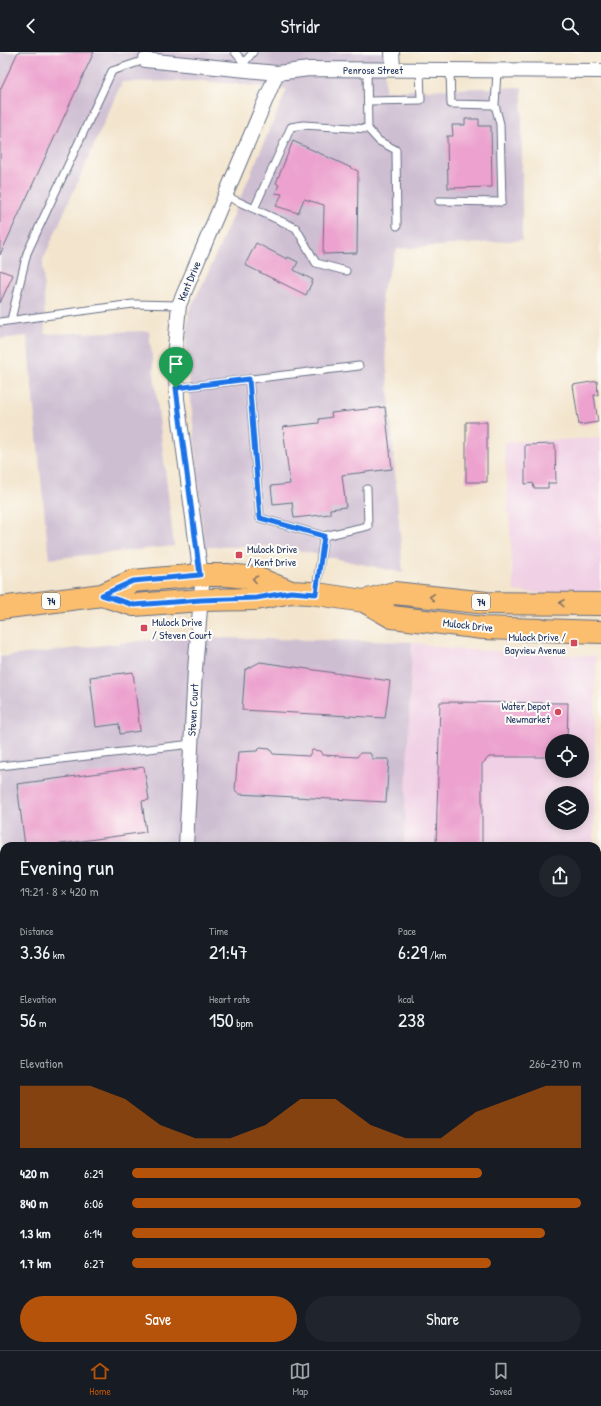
<!DOCTYPE html>
<meta charset="utf-8">
<style>
:root{--surface:#171b24;--page:#20242c;--text:#f1f3f6;--muted:#9ea1a6;--line:#363941;--accent:#b45309}
body{margin:0;font-family:"Patrick Hand",sans-serif;background:var(--page);color:var(--text);height:100vh;display:flex;flex-direction:column;font-size:15px;white-space:nowrap}
*{box-sizing:border-box;margin:0}
p{font-size:13px;color:var(--muted)}
.icon{flex:none;width:22px;height:22px;fill:none;stroke:currentColor;stroke-width:2;stroke-linecap:round;stroke-linejoin:round}
.map{position:relative;flex:1;overflow:hidden}
.details{position:absolute;left:0px;top:790px;width:601px;height:508px;display:flex;flex-direction:column;background:var(--surface);border-radius:12px 12px 0 0;box-shadow:0 2px 10px #0003}
.details>*{flex:none}
.buttons{position:absolute;left:545px;top:682px;display:grid;gap:8px}
.buttons a{display:grid;place-items:center;width:44px;height:44px;border-radius:50%;background:var(--surface);box-shadow:0 2px 10px #0003;font-size:20px}
.pin{position:absolute;display:grid;place-items:center;width:34px;height:34px;color:#fff;margin:-41px -17px;border-radius:50% 50% 50% 0;rotate:-45deg;box-shadow:0 0 4px #0007}
.pin .icon{rotate:45deg}
.round{display:grid;place-items:center;flex:none;width:42px;height:42px;border-radius:21px;background:var(--page)}
.summary{display:flex;align-items:center;justify-content:space-between;height:68px;padding:0 20px}
h1{font-size:22px;font-weight:600;line-height:30px}
.metrics{display:grid;grid-template-columns:repeat(3,1fr);gap:6px;height:68px;padding:4px 20px}
.metrics div{display:grid;align-content:center}
.metrics b{font-size:20px;font-weight:600}
.metrics small{font-size:11px;font-weight:400}
.metrics p{font-size:11px}
.chart{height:112px;padding:8px 20px}
.chart p{display:flex;justify-content:space-between}
.chart svg{width:100%;height:72px;margin-top:4px;fill:var(--accent);opacity:.7}
.button{display:flex;gap:8px;margin-top:auto;padding:8px 20px}
.button a{flex:1;height:46px;border-radius:24px;background:var(--accent);color:#fff;font-size:16px;font-weight:600;line-height:46px;text-align:center}
.button a+a{background:var(--page);color:var(--text)}
ul{padding:0 20px;list-style:none;font-size:13px}
li{display:grid;grid-template-columns:64px 48px 1fr;align-items:center;height:30px}
li i{height:10px;border-radius:5px;background:var(--accent)}
header{display:flex;justify-content:space-between;align-items:center;height:52px;padding:0 20px;background:var(--surface);font-size:18px;font-weight:600}
.menu{display:flex;justify-content:space-around;align-items:center;height:56px;border-top:1px solid var(--line);background:var(--surface);font-size:11px;color:var(--muted)}
.menu a{display:grid;justify-items:center;gap:2px}
.menu .active{color:var(--accent)}
.map>svg:first-child{display:block}
.built{fill:#f0d0e5;fill-rule:evenodd}
.industrial{fill:#cebed2}
.building{fill:#eca1ce}
.lines{fill:none;stroke-linecap:round;stroke-linejoin:round}
.service-casing{stroke:#676f85;stroke-width:9}
.minor-casing{stroke:#676f85;stroke-width:16}
.primary-casing{stroke:#676f85;stroke-width:24}
.service{stroke:#fff;stroke-width:7}
.minor{stroke:#fff;stroke-width:14}
.primary{stroke:#fabe6e;stroke-width:22}
.oneway{stroke:#8a7666}
.route-casing{stroke:#fff;stroke-width:8}
.route{stroke:#1a73e8;stroke-width:5}
.poi-dot{fill:#d1495b;stroke:#fdfcf7;stroke-width:1.5}
.labels{text-anchor:middle;dominant-baseline:central;stroke-width:4;stroke-linejoin:round;paint-order:stroke}
.shield{fill:#fdfcf7;stroke:#5f6c8c;stroke-width:1}
.shield-label{font-size:10px;font-weight:bold;fill:#1b2f5e}
.street-label{font-size:11px;fill:#1b2f5e;stroke:#fdfcf7}
.poi-label{font-size:11px;fill:#1b2f5e;stroke:#fdfcf7;text-anchor:start}
</style>
<header><svg class="icon" aria-label="back" viewBox="0 0 24 24"><path d="M15 5l-7 7 7 7"/></svg>Stridr<svg class="icon" aria-label="search" viewBox="0 0 24 24"><circle cx="10" cy="10" r="6"/><path d="M15 15l6 6"/></svg></header>
<div class="map">
<svg width="601" height="1298" viewBox="0 0 601 1298">
<rect width="100%" height="100%" fill="#fdfcf7"/>
<filter id="ink" filterUnits="userSpaceOnUse"><feTurbulence type="fractalNoise" baseFrequency=".025" numOctaves="2"/><feDisplacementMap in="SourceGraphic" scale="8" xChannelSelector="R" yChannelSelector="G"/><feConvolveMatrix kernelMatrix="1 2 1 2 8 2 1 2 1" color-interpolation-filters="sRGB"/></filter>
<filter id="wash" filterUnits="userSpaceOnUse"><feTurbulence type="fractalNoise" baseFrequency=".012" numOctaves="4" result="noise"/><feDisplacementMap in="SourceGraphic" scale="16" xChannelSelector="R" yChannelSelector="G"/><feGaussianBlur stdDeviation="0.9" result="paint"/><feColorMatrix in="noise" values="0 0 0 0 0 0 0 0 0 0 0 0 0 0 0 0 0 1.4 0 .05"/><feComposite in="paint" operator="in"/></filter>
<g filter="url(#wash)">
<rect width="100%" height="100%" fill="#f3e5cd"/>
<!-- built -->
<path class="built" d="M601,386V535L597,540L549,542L514,539L504,390Z
M412,590L449,597L596,604L594,794H404ZM552,689H582V719H552ZM552,741H582V771H552Z"/>
<!-- industrial -->
<path class="industrial" d="M0,0H384L385,39L522,35V188L397,197L381,241L403,521L278,494L204,495L186,293L189,259L208,221L287,37L204,29L122,30L43,208L45,282L149,279L174,494L49,507L27,284L0,287Z
M174,585L412,590L404,794H4V1294H597V1098L601,1298H0V605Z"/>
<g id="blocks">
<!-- building -->
<path class="building" d="M18,0H94L0,203V38Z
M465,67H479V74H491L492,135L448,136L447,84H453L452,73H465Z
M293,89L358,119L357,201L323,202L324,153L304,147L298,161L276,154L282,142L275,141L279,133L276,131Z
M256,191L287,207L288,205L298,210L294,218L313,228L306,243L245,213Z
M0,218L13,223L0,251Z
M597,329L598,343H594L598,370L579,373L573,333Z
M385,355L392,417L342,423L346,455L330,457V462L294,466L292,450L273,452L271,434L290,432L283,375L319,371V367L332,365L331,361Z
M466,370H487V430H466Z
M555,392L556,431H548V436H534L533,431L525,432V393Z
M260,610L390,629L385,666L242,658L245,618Z
M133,620L140,679L120,682L119,672L96,675L90,625Z
M440,650L568,651L567,689H552V705H489L482,712V794H436Z
M260,696L270,697L273,702L309,704L312,698L321,699L323,703L357,705L360,701H370L373,707H389L386,750L239,742L235,738L238,700L257,699Z
M144,715L149,748L142,749L146,780L46,794H25L17,732Z"/>
</g>
</g>
<g filter="url(#ink)">
<use href="#blocks" fill-opacity="0" stroke="#676f85" stroke-width="1"/>
<g class="lines">
<defs>
<path id="service" d="M235,0L244,11
M450,18L451,52L495,53L497,19
M244,19V11L253,0
M368,49L421,48L420,18
M368,77L379,89L396,98L397,174
M226,144L296,176L316,211L346,219
M439,149L502,150L500,72L495,53
M254,157L291,75L303,73L368,77L367,17
M11,268L27,201L112,19L145,8
M0,270L133,252L179,253
M249,327L260,466L324,484L368,474L367,437
M176,336L359,314
M316,539L324,484
M0,714L192,692
M597,830H601
M597,928L601,927
M0,960H4
M597,1185L601,1184
M0,1289H4
M214,1294L215,1298
M256,1294L257,1298
M473,1294V1298
M583,1298V1294"/>
<path id="minor" d="M392,0L393,17
M145,8L277,21L309,17L601,19
M186,794L195,618L202,532L177,347L175,295L179,253L277,21"/>
<path id="primary" d="M102,543L134,553L201,548L256,547L291,540L310,541L364,549L392,565L483,576L601,580
M364,549L394,541L487,551L601,552
M0,556L102,543L133,529L200,523H227L256,526L291,540"/>
</defs>
<!-- service casing -->
<use href="#service" class="service-casing"/>
<!-- minor casing -->
<use href="#minor" class="minor-casing"/>
<!-- primary casing -->
<use href="#primary" class="primary-casing"/>
<!-- service -->
<use href="#service" class="service"/>
<!-- minor -->
<use href="#minor" class="minor"/>
<!-- primary -->
<use href="#primary" class="primary"/>
</g>
<!-- one-way arrows -->
<defs><path id="oneway-chevron" d="M-2-3.5L2.5 0L-2 3.5" fill="none" stroke-width="1.6" stroke-linecap="round" stroke-linejoin="round"/></defs>
<g class="oneway">
<use href="#oneway-chevron" transform="translate(255 527) rotate(-168)"/>
<use href="#oneway-chevron" transform="translate(432 545) rotate(-174)"/>
<use href="#oneway-chevron" transform="translate(562 551) rotate(-179)"/>
</g>
</g>
<g class="lines" filter="url(#ink)">
<defs>
<path id="route" d="M249,327L260,466L324,484L316,542L291,540L256,546L201,548L134,553L102,543L133,529L200,523L176,336Z"/>
</defs>
<!-- route casing -->
<use href="#route" class="route-casing"/>
<!-- route -->
<use href="#route" class="route"/>
</g>
<!-- markers -->
<g class="poi-dot">
<rect x="235" y="499" width="8" height="8" rx="2"/>
<rect x="140" y="572" width="8" height="8" rx="2"/>
<rect x="570" y="587" width="8" height="8" rx="2"/>
<circle cx="558" cy="660" r="4"/>
</g>
<g class="labels">
<!-- shield labels -->
<g class="shield">
<rect x="42" y="541" width="18" height="16" rx="3"/>
<rect x="472" y="542" width="18" height="16" rx="3"/>
</g>
<g class="shield-label">
<text x="51" y="549">74</text>
<text x="481" y="550">74</text>
</g>
<!-- street labels -->
<g class="street-label">
<text x="373" y="18">Penrose Street</text>
<text transform="translate(189 229) rotate(-67)">Kent Drive</text>
<text transform="translate(468 573) rotate(6)">Mulock Drive</text>
<text transform="translate(193 658) rotate(-87)">Steven Court</text>
</g>
<!-- poi labels -->
<g class="poi-label">
<text x="247" y="497">Mulock Drive<tspan x="247" dy="13">/ Kent Drive</tspan></text>
<text x="152" y="570">Mulock Drive<tspan x="152" dy="13">/ Steven Court</tspan></text>
<text x="566" y="585" text-anchor="end">Mulock Drive /<tspan x="566" dy="13">Bayview Avenue</tspan></text>
<text x="550" y="654" text-anchor="end">Water Depot<tspan x="550" dy="13">Newmarket</tspan></text>
</g>
</g>
</svg>
<div class="buttons">
<a><svg class="icon" aria-label="locate" viewBox="0 0 24 24"><circle cx="12" cy="12" r="6"/><path d="M12 2v4M12 18v4M2 12h4M18 12h4"/></svg></a>
<a><svg class="icon" aria-label="layers" viewBox="0 0 24 24"><path d="M12 4l9 5-9 5-9-5zM3 14l9 5 9-5"/></svg></a>
</div>
<div class="pin" style="left:176px;top:336px;background:#1e9e55"><svg class="icon" aria-label="arrive" viewBox="0 0 24 24"><path d="M6 21V4h12l-3 4 3 4H6"/></svg></div>
<section class="details">
<div class="summary"><div><h1>Evening run</h1><p>19:21 · 8 × 420 m</p></div><a class="round"><svg class="icon" aria-label="share" viewBox="0 0 24 24"><path d="M12 15V3M7 8l5-5 5 5M5 13v7h14v-7"/></svg></a></div>
<div class="metrics">
<div><p>Distance</p><b>3.36<small> km</small></b></div>
<div><p>Time</p><b>21:47</b></div>
<div><p>Pace</p><b>6:29<small> /km</small></b></div>
</div>
<div class="metrics">
<div><p>Elevation</p><b>56<small> m</small></b></div>
<div><p>Heart rate</p><b>150<small> bpm</small></b></div>
<div><p>kcal</p><b>238</b></div>
</div>
<div class="chart"><p><span>Elevation</span>266–270 m</p>
<svg viewBox="0 0 160 44" preserveAspectRatio="none"><path d="M0 44V6L10 6L20 6L30 14L40 30L50 38L60 38L70 30L80 14L90 14L100 30L110 38L120 38L130 22L140 14L150 6L160 6V44z"/></svg>
</div>
<ul>
<li><b>420 m</b>6:29<i style="width:78%"></i></li>
<li><b>840 m</b>6:06<i style="width:100%"></i></li>
<li><b>1.3 km</b>6:14<i style="width:92%"></i></li>
<li><b>1.7 km</b>6:27<i style="width:80%"></i></li>
</ul>
<div class="button"><a>Save</a><a>Share</a></div>
</section>
</div>
<nav class="menu">
<a class="active"><svg class="icon" aria-label="home" viewBox="0 0 24 24"><path d="M3 11l9-7 9 7M6 9v11h12V9"/></svg>Home</a>
<a><svg class="icon" aria-label="map" viewBox="0 0 24 24"><path d="M3 6l6-2 6 2 6-2v14l-6 2-6-2-6 2zM9 4v14M15 6v14"/></svg>Map</a>
<a><svg class="icon" aria-label="saved" viewBox="0 0 24 24"><path d="M7 4h10v16l-5-4-5 4z"/></svg>Saved</a>
</nav>
